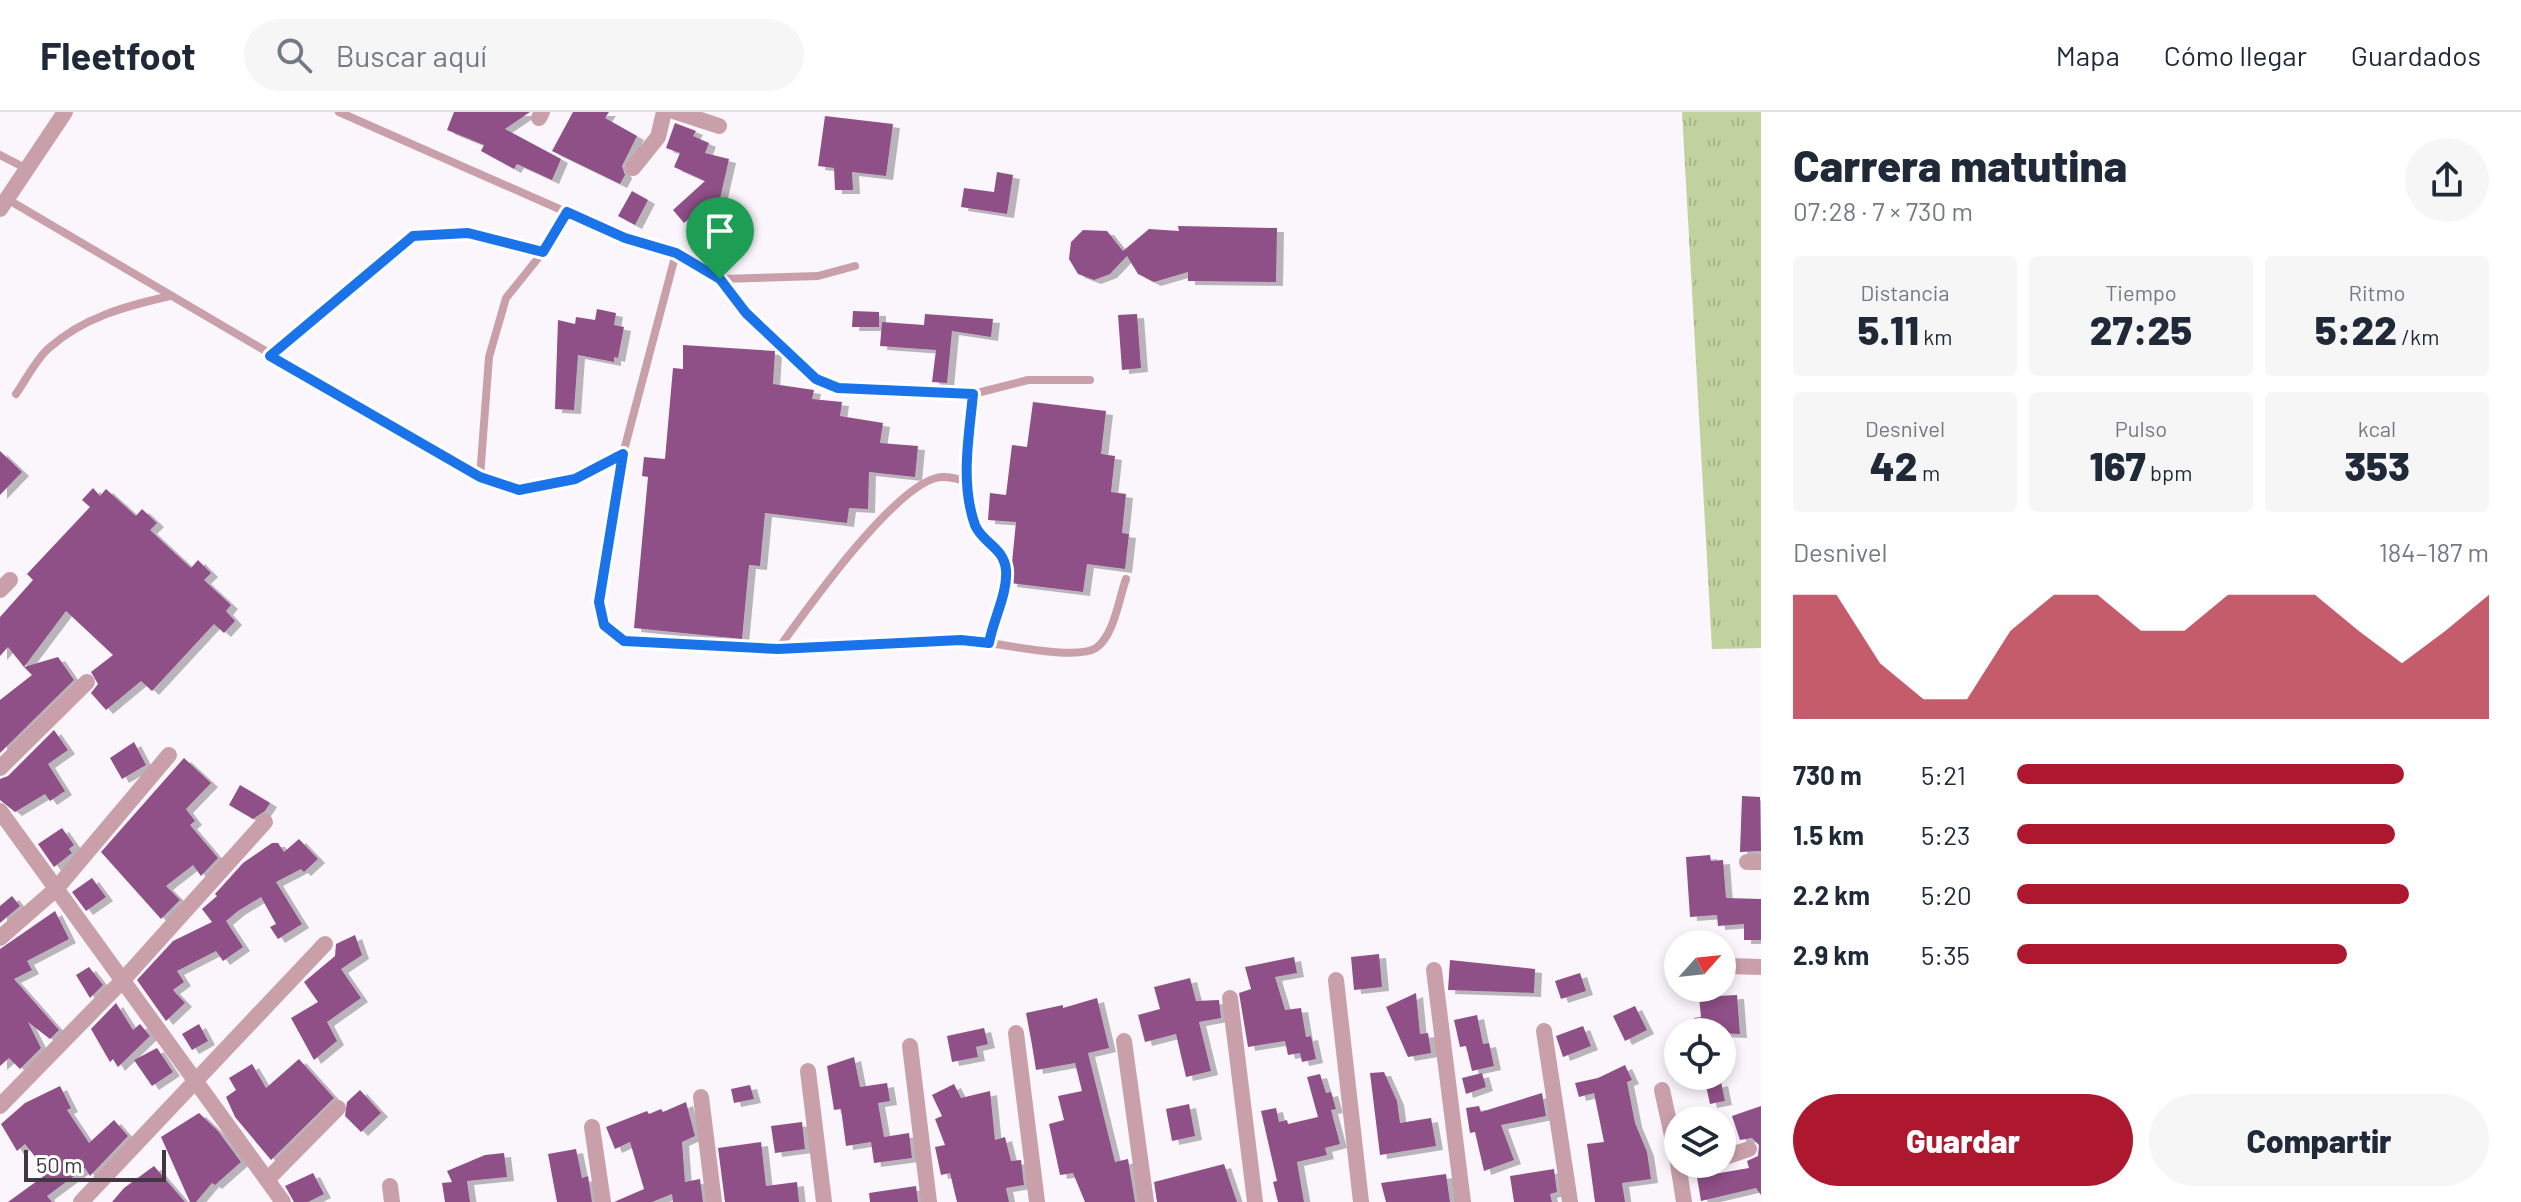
<!DOCTYPE html>
<html lang="es">
<meta charset="utf-8">
<style>
:root{--surface:#fff;--page:#f6f6f7;--text:#1f2937;--muted:#747a83;--line:#e0e1e3;--accent:#ad182f}
body{margin:0;font-family:Barlow,sans-serif;background:var(--page);color:var(--text);height:100vh;display:flex;flex-direction:column;font-size:30px;white-space:nowrap}
*{box-sizing:border-box;margin:0}
p{font-size:26px;color:var(--muted)}
.icon{flex:none;width:44px;height:44px;fill:none;stroke:currentColor;stroke-width:2;stroke-linecap:round;stroke-linejoin:round}
.map{position:relative;flex:1;overflow:hidden}
.details{display:flex;flex-direction:column;background:var(--surface);width:760px}
.details>*{flex:none}
.needle{width:52px;rotate:63deg}
.fabs{position:absolute;left:1664px;top:818px;display:grid;gap:16px}
.fabs a{display:grid;place-items:center;width:72px;height:72px;border-radius:50%;background:var(--surface);box-shadow:0 4px 12px #0003;font-size:40px}
.scale{position:absolute;left:24px;bottom:20px;width:142px;box-sizing:border-box;padding-left:8px;border:4px solid #403743;border-top:0;font-size:22px;line-height:28px;white-space:nowrap;color:#403743;-webkit-text-stroke:6px #fff;paint-order:stroke}
.pin{position:absolute;display:grid;place-items:center;width:68px;height:68px;color:#fff;margin:-82px -34px;border-radius:50% 50% 50% 0;rotate:-45deg;box-shadow:0 0 8px #0007}
.pin .icon{rotate:45deg}
.round{display:grid;place-items:center;flex:none;width:84px;height:84px;border-radius:42px;background:var(--page)}
.overview{display:flex;align-items:center;justify-content:space-between;height:136px;padding:0 32px}
h1{font-size:44px;font-weight:800;line-height:60px}
.figures{display:grid;grid-template-columns:repeat(3,1fr);gap:12px;height:136px;padding:8px 32px}
.figures div{display:grid;align-content:center;border-radius:8px;background:var(--page);text-align:center}
.figures b{font-size:40px;font-weight:800}
.figures small{font-size:22px;font-weight:400}
.figures p{font-size:22px}
.chart{height:224px;padding:16px 32px}
.chart p{display:flex;justify-content:space-between}
.chart svg{width:100%;height:144px;margin-top:8px;fill:var(--accent);opacity:.7}
.primary-button{display:flex;gap:16px;margin-top:auto;padding:16px 32px}
.primary-button a{flex:1;height:92px;border-radius:48px;background:var(--accent);color:#fff;font-size:32px;font-weight:800;line-height:92px;text-align:center}
.primary-button a+a{background:var(--page);color:var(--text)}
ul{padding:0 32px;list-style:none;font-size:26px}
li{display:grid;grid-template-columns:128px 96px 1fr;align-items:center;height:60px}
li i{height:20px;border-radius:10px;background:var(--accent)}
header{display:flex;align-items:center;gap:48px;box-sizing:border-box;height:112px;padding:0 40px;background:var(--surface);border-bottom:2px solid var(--line)}
header strong{font-size:38px}
nav{display:flex;gap:44px;margin-inline-start:auto;font-size:28px}
.search{width:560px;height:72px;background:var(--page);display:flex;align-items:center;gap:20px;box-sizing:border-box;padding:0 28px;border-radius:44px;color:var(--muted);font-size:30px}
main{display:flex;flex:1;min-height:0}
.map>svg:first-child{display:block}
.grass{fill:url(#grass-tufts)}
.building{fill:#8f5087;filter:url(#shadow)}
.lines{fill:none;stroke-linecap:round;stroke-linejoin:round}
.lane{stroke:#c9a0a9;stroke-width:8}
.street{stroke:#c9a0a9;stroke-width:16}
.route-casing{stroke:#fff;stroke-width:16}
.route{stroke:#1a73e8;stroke-width:10}
</style>
<header>
<strong>Fleetfoot</strong>
<div class="search"><svg class="icon" aria-label="search" viewBox="0 0 24 24"><circle cx="10" cy="10" r="6"/><path d="M15 15l6 6"/></svg>Buscar aquí</div>
<nav><a>Mapa</a><a>Cómo llegar</a><a>Guardados</a></nav>
</header>
<main>
<div class="map">
<svg width="1761" height="1090" viewBox="0 0 1761 1090">
<defs>
<pattern id="grass-tufts" width="24" height="20" patternUnits="userSpaceOnUse" patternTransform="scale(2)"><rect width="24" height="20" fill="#c1d29f"/><path d="M3 7l-1-3M5 7V3M7 7l1-3M15 17l-1-3M17 17v-4M19 17l1-3" fill="none" stroke="#a7b58a"/></pattern>
<filter id="shadow"><feDropShadow dx="7" dy="4" stdDeviation="0" flood-color="#0004"/></filter>
</defs>
<rect width="100%" height="100%" fill="#fbf6fc"/>
<!-- grass -->
<path class="grass" d="M1682,0H1761V536L1712,537Z"/>
<!-- building -->
<path class="building" d="M454,0H530L505,17L561,47L552,68L517,52L514,57L481,39L484,33L447,18Z
M573,0H609L605,6L637,24L622,54L625,63L620,72L552,39Z
M825,4L893,12L886,64L852,60L853,78H835L834,56L818,54Z
M675,11L696,19L693,24L709,31L705,41L729,47L719,91L708,89L684,111L673,98L705,69L674,55L680,41L666,36Z
M997,60L1013,63L1007,102L961,95L964,76L994,80Z
M632,79L648,88L635,113L618,104Z
M1178,114L1277,116L1276,170L1188,169V160L1154,170L1138,162L1127,144L1110,162L1094,168L1078,162L1069,147L1071,130L1083,118L1107,119L1123,139L1149,117L1179,119Z
M597,197L616,201L614,213L624,215L618,246L614,245V250L578,243L574,298L555,297L558,208L575,212L576,205L595,208Z
M853,199L879,200V215H852Z
M925,202L993,207L991,225L952,219L947,271L932,270L936,238L880,234L882,210L924,213Z
M1137,202L1141,256L1122,258L1118,203Z
M683,233L775,239L773,272L814,278L812,287L842,290L840,304L883,311L880,331L918,334L915,365L869,360L868,397L849,396L847,411L765,401L760,454L749,453L742,527L634,516L648,365L642,364L644,345L665,347L673,256L683,257Z
M1033,290L1106,299L1101,342L1115,344L1111,380L1126,382L1122,421L1129,422L1125,457L1087,452L1083,480L1010,471L1016,410L988,408L990,381L1006,383L1012,333L1027,335Z
M0,339L22,360L0,383Z
M93,376L100,384L106,377L136,404L142,397L157,411L150,418L191,456L198,448L211,461L204,468L231,493L226,499L235,509L224,521L214,512L152,579L141,569L106,598L91,581L98,572L91,560L113,543L66,499L24,555L8,535L0,544V505L33,468L27,462L90,395L82,388Z
M58,545L74,568L0,641V588L32,563L24,555Z
M54,618L68,638L48,652L65,679L50,689L45,682L15,700L0,688V667L8,664Z
M134,630L146,653L122,667L110,646Z
M184,646L211,671L186,697L195,709L190,713L218,746L201,764L193,753L166,774L180,788L161,807L101,740Z
M240,673L270,691L265,699L253,707L229,693Z
M1742,684L1760,685L1761,739L1740,740Z
M62,716L74,733L69,737L72,741L54,755L38,732Z
M299,727L318,747L304,760L301,757L276,770L302,812L278,827L270,815L276,812L261,785L238,799L226,809L243,835L223,849L216,839L177,859L184,870L173,878L185,891L166,909L137,868L173,829L212,810L202,797L217,784L215,782L243,751L272,731H278L284,740Z
M1710,743L1711,749L1723,748L1726,786L1761,787V828H1744V812L1718,814L1717,803L1690,805L1686,745Z
M92,766L106,785L86,799L72,780Z
M12,784L20,794L0,811V794Z
M55,799L69,827L27,849L32,858L14,867L59,918L50,927L28,910L41,936L20,957L9,946L0,954V837Z
M355,823L362,843L341,857L361,886L327,910L337,929L314,948L291,906L318,890L304,870L335,844L336,832Z
M1379,842L1382,875L1354,878L1351,845Z
M1294,845L1297,861L1275,865L1285,898L1301,896L1306,925L1311,924L1316,947L1302,950L1300,941L1288,943L1285,929L1248,935L1239,881L1251,877L1245,855Z
M1450,848L1535,857L1534,881L1448,878Z
M89,855L103,873L90,886L76,863Z
M1580,861L1586,879L1561,887L1555,869Z
M1190,866L1196,889L1219,888L1221,906L1199,910L1211,959L1186,965L1176,922L1145,930L1138,903L1160,897L1154,875Z
M1416,881L1420,922L1428,921L1431,941L1408,945L1386,895Z
M1737,883L1740,922L1696,920L1694,906L1701,905L1699,885Z
M1097,886L1109,936L1088,941L1115,1050L1128,1047L1135,1090H1085L1073,1061L1060,1063L1049,1012L1064,1008L1058,984L1082,979L1075,951L1036,958L1032,933L1026,901L1063,893V896Z
M116,891L133,918L140,912L150,924L118,955L113,947L110,950L91,917Z
M1635,894L1647,918L1625,929L1613,904Z
M1477,903L1483,932L1489,931L1494,954L1472,959L1466,934L1460,935L1454,908Z
M199,912L208,929L192,938L182,922Z
M1583,914L1591,934L1563,945L1556,924Z
M984,916L988,932L976,935L978,945L952,950L947,924Z
M157,936L173,960L152,974L134,948Z
M854,945L860,975L887,971L890,989L878,991L884,1025L909,1021L912,1046L874,1051L871,1030L846,1034L841,997L834,998L827,954Z
M299,947L334,986L271,1048L235,1005L226,985L236,978L229,966L252,952L266,976Z
M1625,953L1632,968L1627,970L1635,1011L1647,1040L1651,1067L1622,1071L1625,1090H1595L1587,1032L1604,1030L1594,981L1579,985L1575,971L1598,966Z
M1384,960L1397,989L1400,1011L1431,1006L1436,1034L1380,1043L1370,961Z
M1482,961L1486,975L1466,982L1462,966Z
M1320,962L1326,981L1331,980L1336,997L1331,998L1340,1032L1325,1036L1327,1043L1297,1050L1304,1090H1278L1273,1070L1277,1069L1261,999L1276,996L1279,1010L1287,1008L1288,1012L1318,1005L1307,965Z
M1721,970L1725,989L1710,992L1706,974Z
M954,972L961,986L990,979L995,1028L1005,1025L1011,1049L1021,1048L1024,1073L1006,1076L1009,1090H957L950,1061L941,1063L935,1035L945,1033L935,1007L942,1004L932,983Z
M750,973L754,987L734,991L731,977Z
M60,974L71,996L67,998L89,1031L114,1008L128,1024L90,1064L85,1056L47,1084L52,1090H8L48,1061L25,1032L17,1039L1,1012L25,991Z
M360,978L381,1001L361,1020L345,1004L347,990Z
M1542,981L1546,1004L1501,1013L1514,1048L1484,1059L1475,1020L1470,1021L1466,996L1479,994L1481,1000Z
M686,990L695,1024L682,1030L685,1070L700,1067L703,1090H673L672,1082L652,1090H614L644,1077L630,1030L615,1037L606,1015L647,999L649,1002L661,997L663,1000Z
M1189,992L1195,1024L1172,1029L1166,997Z
M1761,994V1083L1756,1076L1701,1089L1697,1065L1749,1056L1747,1049L1758,1044L1759,1033L1752,1026L1740,1028L1732,1004Z
M199,1001L218,1019L241,1050L215,1073L212,1071L196,1090H190L161,1025Z
M802,1010L805,1037L775,1041L771,1014Z
M761,1030L766,1074L797,1070L799,1090H725L718,1036Z
M576,1037L582,1066L588,1064L592,1090H557L548,1042Z
M504,1041L507,1065L467,1069L470,1090H445L442,1071L452,1070L447,1059L485,1043Z
M1224,1052L1237,1090H1157L1154,1070Z
M154,1054L185,1090H112L124,1076Z
M1554,1057L1557,1080L1550,1082L1552,1090H1514L1510,1064Z
M313,1061L324,1082L308,1090H294L285,1074Z
M1446,1062L1450,1090H1386L1381,1071Z
M916,1074L918,1090H870L869,1081Z"/>
<g class="lines">
<!-- lane -->
<path class="lane" d="M339,0L625,126L676,141L720,167L746,201L816,267L838,276L973,282L1028,268H1090
M0,43L27,57
M7,87L480,365L519,378L575,367L623,342
M676,141L623,342L599,490L604,513L624,529L778,537L961,528L989,531L1006,460L1002,443L980,423L974,412L966,369
M720,167L818,164L855,154
M270,244L413,124L468,121L543,140L567,100
M16,282C26,268 36,247 49,236C84,205 126,194 170,184
M480,365L489,245L506,186L543,140
M989,531C1012,534 1078,548 1096,536C1114,524 1119,486 1126,467
M778,537C807,497 891,378 936,366C945,363 957,367 966,369L973,282"/>
<!-- street -->
<path class="street" d="M676,0L719,14
M539,6L542,0
M633,56L658,25L664,0
M0,97L65,0
M0,478L10,468
M0,656L87,570
M0,699L283,1090
M1747,750H1761
M0,826L56,777L169,643
M1728,854L1761,855
M1434,858L1463,1090
M1336,868L1361,1090
M1230,886L1255,1090
M1544,919L1570,1090
M1016,921L1037,1090
M1124,929L1146,1090
M910,934L929,1090
M808,959L824,1090
M1662,978L1678,1051
M701,985L714,1090
M0,994L123,868L265,710
M592,1015L603,1090
M1722,1046L1749,1037
M1678,1052L1684,1090
M269,1066L338,996
M390,1074L392,1090
M81,1090L325,832"/>
</g>
<g class="lines">
<defs>
<path id="route" d="M567,100L625,126L676,141L720,167L746,201L816,267L838,276L973,282C969,325 960,371 975,413C982,431 1004,435 1006,458C1008,481 993,508 989,531L961,528L778,537L624,529L604,513L599,490L623,342L575,367L519,378L480,365L270,244L413,124L468,121L543,140Z"/>
</defs>
<!-- route casing -->
<use href="#route" class="route-casing"/>
<!-- route -->
<use href="#route" class="route"/>
</g>
</svg>
<div class="fabs">
<a><svg class="needle" viewBox="-14 -14 28 28"><path d="M0-13l5 13h-10z" fill="#e53935"/><path d="M0 13l5-13h-10z" fill="#747a83"/></svg></a>
<a><svg class="icon" aria-label="locate" viewBox="0 0 24 24"><circle cx="12" cy="12" r="6"/><path d="M12 2v4M12 18v4M2 12h4M18 12h4"/></svg></a>
<a><svg class="icon" aria-label="layers" viewBox="0 0 24 24"><path d="M12 4l9 5-9 5-9-5zM3 14l9 5 9-5"/></svg></a>
</div>
<div class="scale">50 m</div>
<div class="pin" style="left:720px;top:167px;background:#1e9e55"><svg class="icon" aria-label="arrive" viewBox="0 0 24 24"><path d="M6 21V4h12l-3 4 3 4H6"/></svg></div>
</div>
<section class="details">
<div class="overview"><div><h1>Carrera matutina</h1><p>07:28 · 7 × 730 m</p></div><a class="round"><svg class="icon" aria-label="share" viewBox="0 0 24 24"><path d="M12 15V3M7 8l5-5 5 5M5 13v7h14v-7"/></svg></a></div>
<div class="figures">
<div><p>Distancia</p><b>5.11<small> km</small></b></div>
<div><p>Tiempo</p><b>27:25</b></div>
<div><p>Ritmo</p><b>5:22<small> /km</small></b></div>
</div>
<div class="figures">
<div><p>Desnivel</p><b>42<small> m</small></b></div>
<div><p>Pulso</p><b>167<small> bpm</small></b></div>
<div><p>kcal</p><b>353</b></div>
</div>
<div class="chart"><p><span>Desnivel</span>184–187 m</p>
<svg viewBox="0 0 160 44" preserveAspectRatio="none"><path d="M0 44V6L10 6L20 27L30 38L40 38L50 17L60 6L70 6L80 17L90 17L100 6L110 6L120 6L130 17L140 27L150 17L160 6V44z"/></svg>
</div>
<ul>
<li><b>730 m</b>5:21<i style="width:82%"></i></li>
<li><b>1.5 km</b>5:23<i style="width:80%"></i></li>
<li><b>2.2 km</b>5:20<i style="width:83%"></i></li>
<li><b>2.9 km</b>5:35<i style="width:70%"></i></li>
</ul>
<div class="primary-button"><a>Guardar</a><a>Compartir</a></div>
</section>
</main>
